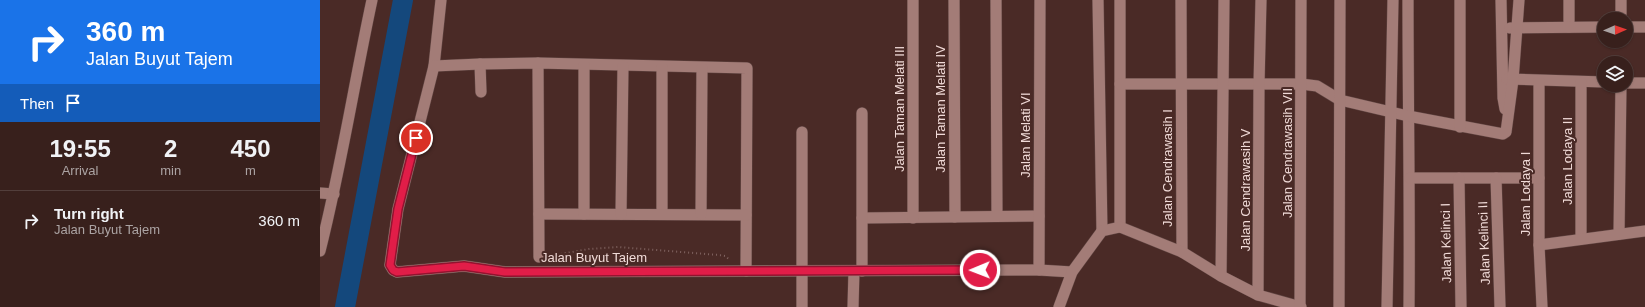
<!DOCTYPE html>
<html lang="en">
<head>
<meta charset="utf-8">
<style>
  :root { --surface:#38201c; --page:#432d29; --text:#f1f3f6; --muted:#aba3a3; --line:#523e3b }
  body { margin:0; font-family:Arial,sans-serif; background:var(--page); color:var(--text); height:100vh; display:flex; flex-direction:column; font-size:15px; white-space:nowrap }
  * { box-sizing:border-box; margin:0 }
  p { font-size:13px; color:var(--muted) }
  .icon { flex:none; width:22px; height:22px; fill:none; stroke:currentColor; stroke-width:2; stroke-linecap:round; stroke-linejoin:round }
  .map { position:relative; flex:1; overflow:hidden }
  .panel { display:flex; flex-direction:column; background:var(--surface); width:320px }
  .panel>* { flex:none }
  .guide { background:#1a73e8; color:#fff; overflow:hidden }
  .needle { width:26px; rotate:88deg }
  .controls { position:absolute; left:1277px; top:12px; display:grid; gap:8px }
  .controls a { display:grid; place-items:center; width:36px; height:36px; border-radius:50%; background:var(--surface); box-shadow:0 1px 3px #0004,0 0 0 1px var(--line); font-size:20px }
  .pin { position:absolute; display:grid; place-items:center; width:34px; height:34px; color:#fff; margin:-17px; border:2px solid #fff; border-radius:50%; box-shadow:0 1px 4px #0007 }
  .me { position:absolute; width:44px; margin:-22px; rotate:269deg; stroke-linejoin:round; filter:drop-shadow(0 0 3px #0008) }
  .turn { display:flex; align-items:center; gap:14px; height:84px; padding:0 20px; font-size:18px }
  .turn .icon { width:52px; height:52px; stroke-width:2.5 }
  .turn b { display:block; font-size:28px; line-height:34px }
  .then { display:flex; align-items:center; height:38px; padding:0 20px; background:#0003; gap:8px; font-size:15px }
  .eta { display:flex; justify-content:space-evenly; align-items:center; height:68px; text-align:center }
  .eta b { font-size:24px; font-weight:700; line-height:28px }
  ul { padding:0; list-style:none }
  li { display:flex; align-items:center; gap:12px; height:60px; padding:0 20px; border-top:1px solid var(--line) }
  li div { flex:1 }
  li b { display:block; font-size:15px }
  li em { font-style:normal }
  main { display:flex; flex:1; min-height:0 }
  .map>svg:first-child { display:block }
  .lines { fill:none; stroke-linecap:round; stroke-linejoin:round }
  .river { stroke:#14487c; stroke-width:20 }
  .minor-casing { stroke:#614643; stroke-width:12 }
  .path { stroke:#7f625f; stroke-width:2; stroke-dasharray:1 3; stroke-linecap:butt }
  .minor { stroke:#a37c77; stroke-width:11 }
  .route-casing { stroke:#92132f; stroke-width:10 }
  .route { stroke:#e11d48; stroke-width:7 }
  .labels { text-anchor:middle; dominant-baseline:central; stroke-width:4; stroke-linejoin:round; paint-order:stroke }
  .street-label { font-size:13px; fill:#f0dad7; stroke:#4a2a26 }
</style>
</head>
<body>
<main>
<section class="panel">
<div class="guide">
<div class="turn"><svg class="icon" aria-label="right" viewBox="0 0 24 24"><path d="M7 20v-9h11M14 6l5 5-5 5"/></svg><div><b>360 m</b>Jalan Buyut Tajem</div></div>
<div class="then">Then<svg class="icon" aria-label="arrive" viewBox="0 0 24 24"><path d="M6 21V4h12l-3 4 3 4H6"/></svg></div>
</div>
<div class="eta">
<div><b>19:55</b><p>Arrival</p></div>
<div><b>2</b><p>min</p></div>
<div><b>450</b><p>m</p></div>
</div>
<ul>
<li><svg class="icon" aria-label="right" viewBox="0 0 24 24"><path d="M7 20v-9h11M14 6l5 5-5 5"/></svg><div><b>Turn right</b><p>Jalan Buyut Tajem</p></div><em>360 m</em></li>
</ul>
</section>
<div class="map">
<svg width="1325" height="307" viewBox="0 0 1325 307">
  <rect width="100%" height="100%" fill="#4a2a26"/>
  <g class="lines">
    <!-- river -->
    <path class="river" d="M25 307 83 0"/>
    <defs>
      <g id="minor">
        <path d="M121 0 114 66 78 209 70 265 73 270 77 272 144 266 185 272 719 270 752 272"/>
        <path d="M634 0 635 217"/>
        <path d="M676 0 677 216"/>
        <path d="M778 0 782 231"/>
        <path d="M800 0V227"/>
        <path d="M861 0 862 252"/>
        <path d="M1088 0C1088 102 1090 205 1089 307"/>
        <path d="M1181 0 1183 98 1185 109"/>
        <path d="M1249 0V27"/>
        <path d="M1301 19V0"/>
        <path d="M1306 27H1325"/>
        <path d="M1190 28 1284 27"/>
        <path d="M218 63 219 257"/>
        <path d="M160 64 161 92"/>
        <path d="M114 66 160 64 218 63 427 68 426 271"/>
        <path d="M342 67V214"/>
        <path d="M1187 79 1284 82"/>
        <path d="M1219 81V245L1222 307"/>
        <path d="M1306 83H1325"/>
        <path d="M800 84H981L997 86 1020 100 1088 116 1183 134 1186 132 1193 80 1199 0"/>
        <path d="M1140 127V0"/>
        <path d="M1090 178H1219"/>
        <path d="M1139 178 1141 307"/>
        <path d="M1176 178 1180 307"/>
        <path d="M0 193 14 194"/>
        <path d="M219 214 426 215"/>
        <path d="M264 214V65"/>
        <path d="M301 214 303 66"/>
        <path d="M381 214 382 68"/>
        <path d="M542 218 719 216"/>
        <path d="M593 218V0"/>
        <path d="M1299 234 1301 85"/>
        <path d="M1261 239V82"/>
        <path d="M1219 245 1325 231"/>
        <path d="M0 251C21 168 34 84 52 0"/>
        <path d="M719 270 720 0"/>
        <path d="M542 271V113"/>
        <path d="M901 276 904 0"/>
        <path d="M938 295 939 84 941 0"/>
        <path d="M482 307V132"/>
        <path d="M533 307 534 271"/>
        <path d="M739 307 752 272 782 231 800 227 862 252 901 276 938 295 981 307"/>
        <path d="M980 307 981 0"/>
        <path d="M1019 307 1020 0"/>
        <path d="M1067 307 1073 0"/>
      </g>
    </defs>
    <!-- minor casing -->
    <use href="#minor" class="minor-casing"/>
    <!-- path -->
    <path class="path" d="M229 256 269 249 298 247 399 255 405 256 410 260"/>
    <!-- minor -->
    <use href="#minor" class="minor"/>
  </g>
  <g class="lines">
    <defs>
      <path id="route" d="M96 138 78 209 70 265 73 270 77 272 144 266 185 272 660 270"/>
    </defs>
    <!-- route casing -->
    <use href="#route" class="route-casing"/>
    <!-- route -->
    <use href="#route" class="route"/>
  </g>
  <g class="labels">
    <!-- street labels -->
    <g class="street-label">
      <text transform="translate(579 109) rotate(-90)">Jalan Taman Melati III</text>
      <text transform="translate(620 109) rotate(-90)">Jalan Taman Melati IV</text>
      <text transform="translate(705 135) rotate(-90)">Jalan Melati VI</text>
      <text transform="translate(967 153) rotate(-90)">Jalan Cendrawasih VII</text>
      <text transform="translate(1247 161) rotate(-90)">Jalan Lodaya II</text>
      <text transform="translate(847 168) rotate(-90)">Jalan Cendrawasih I</text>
      <text transform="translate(925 190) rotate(-90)">Jalan Cendrawasih V</text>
      <text transform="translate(1205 194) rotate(-90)">Jalan Lodaya I</text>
      <text transform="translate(1126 243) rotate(-91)">Jalan Kelinci I</text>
      <text transform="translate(1164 243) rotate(-92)">Jalan Kelinci II</text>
      <text x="274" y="257">Jalan Buyut Tajem</text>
    </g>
  </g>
</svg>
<div class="controls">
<a><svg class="needle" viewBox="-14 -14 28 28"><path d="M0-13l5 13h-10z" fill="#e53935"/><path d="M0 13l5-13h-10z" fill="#aba3a3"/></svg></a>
<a><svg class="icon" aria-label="layers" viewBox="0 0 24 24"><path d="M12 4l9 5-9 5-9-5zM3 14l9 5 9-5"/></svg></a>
</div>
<div class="pin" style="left:96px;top:138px;background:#d93025"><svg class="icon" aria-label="arrive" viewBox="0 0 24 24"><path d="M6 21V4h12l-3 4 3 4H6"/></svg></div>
<svg class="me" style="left:660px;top:270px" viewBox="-20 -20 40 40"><circle r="17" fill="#e11d48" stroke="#fff" stroke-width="3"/><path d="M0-11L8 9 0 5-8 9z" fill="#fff"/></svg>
</div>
</main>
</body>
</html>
